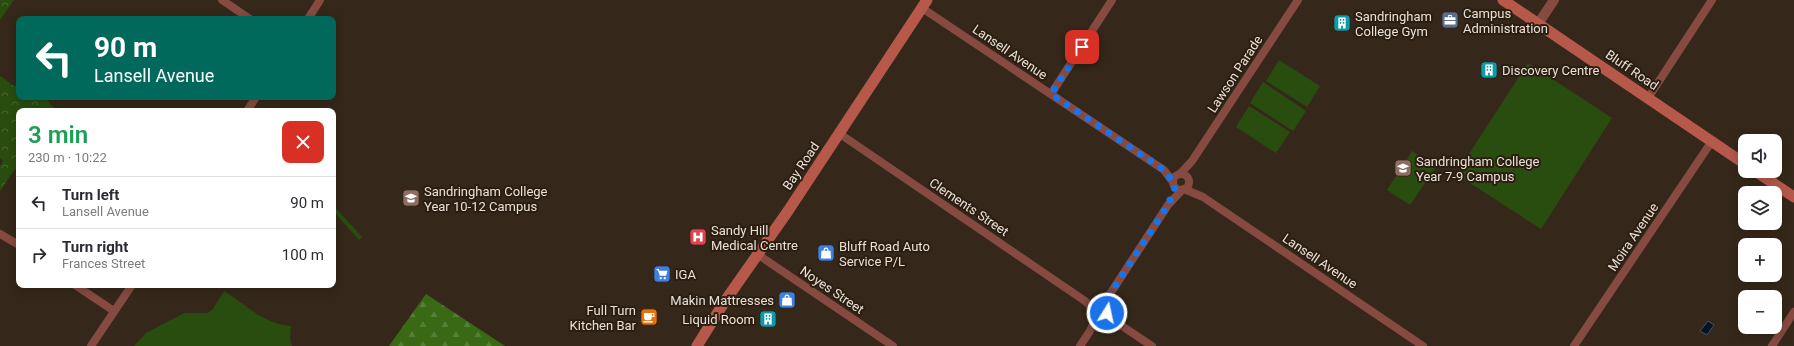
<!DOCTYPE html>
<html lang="en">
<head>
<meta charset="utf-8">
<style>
  :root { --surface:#fff; --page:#f2f2f3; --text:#2b2b33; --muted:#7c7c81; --line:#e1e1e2 }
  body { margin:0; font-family:Roboto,sans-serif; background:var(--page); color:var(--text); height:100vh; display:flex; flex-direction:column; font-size:15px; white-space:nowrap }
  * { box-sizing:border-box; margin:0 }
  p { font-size:13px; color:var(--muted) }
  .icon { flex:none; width:22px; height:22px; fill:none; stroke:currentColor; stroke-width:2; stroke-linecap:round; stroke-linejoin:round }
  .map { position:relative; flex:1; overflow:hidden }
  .panel { position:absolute; left:16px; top:108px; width:320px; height:180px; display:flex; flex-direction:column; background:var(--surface); border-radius:8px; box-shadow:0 2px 10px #0003 }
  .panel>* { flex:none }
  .top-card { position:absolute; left:16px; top:16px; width:320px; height:84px; border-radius:8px; box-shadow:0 2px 10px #0003; background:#00695c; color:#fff; overflow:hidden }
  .buttons { position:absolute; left:1738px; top:134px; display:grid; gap:8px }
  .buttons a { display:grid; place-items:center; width:44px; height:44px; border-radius:8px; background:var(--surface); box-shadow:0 2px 10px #0003; font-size:20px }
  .pin { position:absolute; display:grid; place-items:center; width:34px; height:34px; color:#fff; margin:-17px; border-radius:8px; box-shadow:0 2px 6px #0006 }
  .me { position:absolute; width:44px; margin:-22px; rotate:10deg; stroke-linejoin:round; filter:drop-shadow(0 0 3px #0008) }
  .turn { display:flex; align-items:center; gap:14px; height:84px; padding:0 12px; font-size:18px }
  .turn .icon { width:52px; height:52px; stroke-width:2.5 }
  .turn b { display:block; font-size:28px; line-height:34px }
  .round { display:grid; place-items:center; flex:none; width:42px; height:42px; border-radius:8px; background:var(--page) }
  .summary { display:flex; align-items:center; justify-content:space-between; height:68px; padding:0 12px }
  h1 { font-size:24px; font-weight:600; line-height:30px; color:#1e9e55 }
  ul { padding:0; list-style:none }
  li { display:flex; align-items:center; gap:12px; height:52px; padding:0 12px; border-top:1px solid var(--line) }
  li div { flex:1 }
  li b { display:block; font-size:15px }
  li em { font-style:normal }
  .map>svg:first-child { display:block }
  .forest { fill:url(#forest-firs) }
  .park { fill:url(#park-crowns) }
  .pitch { fill:#294d0e }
  .water { fill:#001527; stroke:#46525c }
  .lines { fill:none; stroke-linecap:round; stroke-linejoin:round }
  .minor { stroke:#864a40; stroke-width:8 }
  .tertiary { stroke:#864a40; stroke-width:10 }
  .secondary { stroke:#b7594a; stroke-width:11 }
  .route { stroke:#1a73e8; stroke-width:7; stroke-dasharray:0 12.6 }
  .labels { text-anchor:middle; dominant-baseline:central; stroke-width:4; stroke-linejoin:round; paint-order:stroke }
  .poi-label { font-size:13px; fill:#e9e0d8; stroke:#2b1e11; text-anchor:start }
  .street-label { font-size:13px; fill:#e9e0d8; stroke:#2b1e11 }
</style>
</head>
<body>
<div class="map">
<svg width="1794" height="346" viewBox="0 0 1794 346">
  <defs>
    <pattern id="forest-firs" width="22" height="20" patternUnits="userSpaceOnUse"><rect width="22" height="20" fill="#396915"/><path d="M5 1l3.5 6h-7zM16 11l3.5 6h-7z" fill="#567e36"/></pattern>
    <pattern id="park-crowns" width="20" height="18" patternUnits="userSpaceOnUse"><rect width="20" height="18" fill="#294d0e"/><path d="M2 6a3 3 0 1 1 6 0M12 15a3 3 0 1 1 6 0" fill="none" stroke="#486630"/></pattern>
  </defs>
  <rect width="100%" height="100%" fill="#35281a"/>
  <!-- forest -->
  <path class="forest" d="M426 294 505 346H389Z"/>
  <!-- park -->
  <g class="park">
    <path d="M0 0H14L0 20Z"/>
    <path d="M0 76 14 86H19V97H44L54 108 59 111H19V171L15 169 0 191V166L3 161 0 158Z"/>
  </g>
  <!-- pitch -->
  <g class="pitch">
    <path d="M1279 60 1320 86 1307 107 1266 81Z"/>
    <path d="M1528 63 1612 118 1541 229 1456 174Z"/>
    <path d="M1263 82 1306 111 1293 131 1250 103Z"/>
    <path d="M1249 106 1290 132 1276 153 1236 127Z"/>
    <path d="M1412 151 1436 167 1410 205 1387 190Z"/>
    <path d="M333 205 362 237 359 240 333 211Z"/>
    <path d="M224 291C247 305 263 324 291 326L290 339 292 346H134L146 333 184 313H208L213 309Z"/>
  </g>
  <!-- water -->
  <path class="water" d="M1708 321 1714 325 1707 335 1700 331Z"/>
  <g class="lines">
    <!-- minor -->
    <g class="minor">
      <path d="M222 0 250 19"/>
      <path d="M922 8 1164 170 1173 182"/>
      <path d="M308 19 320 0"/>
      <path d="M1051 94 1112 0"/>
      <path d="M1648 98 1712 0"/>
      <path d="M247 111 256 97"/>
      <path d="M840 134 1085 301 1095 310"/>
      <path d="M1180 174 1192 161 1298 0"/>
      <circle cx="1181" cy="182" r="8"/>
      <path d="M1184 189 1203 197 1423 346"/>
      <path d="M0 234 19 245"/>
      <path d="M757 254 893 346"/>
      <path d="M75 285 114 311"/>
      <circle cx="1101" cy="311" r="6"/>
      <path d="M1099 305 1110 294 1168 205 1182 190"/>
      <path d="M1104 316 1109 320 1122 326 1152 346"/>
      <path d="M91 346 132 285"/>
      <path d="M1080 346 1090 331 1097 315"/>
      <path d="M1574 346 1712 141"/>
      <path d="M1772 346 1794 312"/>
    </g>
    <!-- tertiary -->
    <path class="tertiary" d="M1538 24 1554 0"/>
    <!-- secondary -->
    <g class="secondary">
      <path d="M1503 0 1745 164"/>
      <path d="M1755 171 1794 197"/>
      <path d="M697 346 725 301 788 211 927 0"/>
    </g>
  </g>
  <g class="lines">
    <!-- route -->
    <path class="route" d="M1082 47 1051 94 1164 170 1173 182 1175 187 1168 205 1110 294 1107 313"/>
  </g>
  <!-- icons -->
  <defs>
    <symbol id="office-square" viewBox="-11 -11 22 22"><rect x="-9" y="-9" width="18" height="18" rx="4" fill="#5c6f8a" stroke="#2b1e11"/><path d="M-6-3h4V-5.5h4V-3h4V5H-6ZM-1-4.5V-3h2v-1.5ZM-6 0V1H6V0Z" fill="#fff"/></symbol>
    <symbol id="building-square" viewBox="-11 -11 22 22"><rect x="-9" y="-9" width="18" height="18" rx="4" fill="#0f9aa8" stroke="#2b1e11"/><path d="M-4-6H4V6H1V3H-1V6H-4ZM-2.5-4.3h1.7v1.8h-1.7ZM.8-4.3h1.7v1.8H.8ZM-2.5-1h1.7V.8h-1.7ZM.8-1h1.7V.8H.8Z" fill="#fff"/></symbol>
    <symbol id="school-square" viewBox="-11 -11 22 22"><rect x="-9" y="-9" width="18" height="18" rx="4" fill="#8d6e63" stroke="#2b1e11"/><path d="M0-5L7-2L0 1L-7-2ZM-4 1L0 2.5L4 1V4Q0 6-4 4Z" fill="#fff"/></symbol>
    <symbol id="hospital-square" viewBox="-11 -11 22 22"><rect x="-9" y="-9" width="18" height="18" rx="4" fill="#e0444e" stroke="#2b1e11"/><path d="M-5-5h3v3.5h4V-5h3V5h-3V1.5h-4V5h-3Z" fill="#fff"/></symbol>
    <symbol id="shop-square" viewBox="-11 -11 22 22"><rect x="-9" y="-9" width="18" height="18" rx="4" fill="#3f7fe0" stroke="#2b1e11"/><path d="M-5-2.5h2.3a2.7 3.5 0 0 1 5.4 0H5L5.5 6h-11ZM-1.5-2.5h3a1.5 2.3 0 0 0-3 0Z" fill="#fff"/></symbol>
    <symbol id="supermarket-square" viewBox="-11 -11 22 22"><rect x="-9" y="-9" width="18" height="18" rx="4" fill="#3f7fe0" stroke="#2b1e11"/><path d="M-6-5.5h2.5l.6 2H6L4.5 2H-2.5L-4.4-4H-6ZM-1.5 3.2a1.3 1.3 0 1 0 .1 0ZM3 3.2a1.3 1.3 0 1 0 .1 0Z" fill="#fff"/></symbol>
    <symbol id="cafe-square" viewBox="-11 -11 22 22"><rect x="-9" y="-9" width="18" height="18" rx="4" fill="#e8710a" stroke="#2b1e11"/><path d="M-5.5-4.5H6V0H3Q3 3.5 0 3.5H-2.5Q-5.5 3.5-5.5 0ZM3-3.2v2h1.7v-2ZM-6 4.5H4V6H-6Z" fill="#fff"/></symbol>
  </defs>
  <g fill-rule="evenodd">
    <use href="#office-square" x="1440" y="10" width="20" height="20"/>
    <use href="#building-square" x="1332" y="13" width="20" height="20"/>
    <use href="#building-square" x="1479" y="60" width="20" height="20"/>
    <use href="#school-square" x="1393" y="158" width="20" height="20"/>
    <use href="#school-square" x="401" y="188" width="20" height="20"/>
    <use href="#hospital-square" x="688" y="227" width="20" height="20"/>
    <use href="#shop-square" x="816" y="243" width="20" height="20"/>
    <use href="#supermarket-square" x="652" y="264" width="20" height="20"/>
    <use href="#shop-square" x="777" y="290" width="20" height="20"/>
    <use href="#cafe-square" x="639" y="307" width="20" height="20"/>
    <use href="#building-square" x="758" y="309" width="20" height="20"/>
  </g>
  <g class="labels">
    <!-- poi labels -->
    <g class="poi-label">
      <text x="1463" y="13">Campus<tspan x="1463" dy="15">Administration</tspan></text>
      <text x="1355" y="16">Sandringham<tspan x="1355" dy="15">College Gym</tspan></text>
      <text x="1502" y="70">Discovery Centre</text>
      <text x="1416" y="161">Sandringham College<tspan x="1416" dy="15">Year 7-9 Campus</tspan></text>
      <text x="424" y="191">Sandringham College<tspan x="424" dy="15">Year 10-12 Campus</tspan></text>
      <text x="711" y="230">Sandy Hill<tspan x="711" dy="15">Medical Centre</tspan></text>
      <text x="839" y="246">Bluff Road Auto<tspan x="839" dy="15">Service P/L</tspan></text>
      <text x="675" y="274">IGA</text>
      <text x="774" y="300" text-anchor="end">Makin Mattresses</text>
      <text x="636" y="310" text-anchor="end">Full Turn<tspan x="636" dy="15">Kitchen Bar</tspan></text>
      <text x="755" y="319" text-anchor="end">Liquid Room</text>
    </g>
    <!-- street labels -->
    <g class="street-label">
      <text transform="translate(1010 52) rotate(34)">Lansell Avenue</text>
      <text transform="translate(1632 70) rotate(34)">Bluff Road</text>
      <text transform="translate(1235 74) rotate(-57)">Lawson Parade</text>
      <text transform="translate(801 166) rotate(-56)">Bay Road</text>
      <text transform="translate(969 207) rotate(34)">Clements Street</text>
      <text transform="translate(1633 237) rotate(-56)">Moira Avenue</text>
      <text transform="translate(1320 261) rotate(34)">Lansell Avenue</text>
      <text transform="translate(832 290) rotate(34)">Noyes Street</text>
    </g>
  </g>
</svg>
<div class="buttons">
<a><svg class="icon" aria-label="sound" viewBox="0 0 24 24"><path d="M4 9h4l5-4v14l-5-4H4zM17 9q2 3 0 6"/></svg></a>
<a><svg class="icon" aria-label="layers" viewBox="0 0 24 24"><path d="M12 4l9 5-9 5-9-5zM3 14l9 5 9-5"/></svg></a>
<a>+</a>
<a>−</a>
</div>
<div class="pin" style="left:1082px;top:47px;background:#d93025"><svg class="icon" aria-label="arrive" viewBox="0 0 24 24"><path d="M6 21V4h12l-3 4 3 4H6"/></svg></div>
<svg class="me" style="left:1107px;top:313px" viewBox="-20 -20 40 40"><circle r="17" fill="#1a73e8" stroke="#fff" stroke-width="3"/><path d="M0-11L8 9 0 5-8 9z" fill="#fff"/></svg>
<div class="top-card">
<div class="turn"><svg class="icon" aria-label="left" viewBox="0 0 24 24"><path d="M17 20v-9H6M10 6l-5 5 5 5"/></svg><div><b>90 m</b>Lansell Avenue</div></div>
</div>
<section class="panel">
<div class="summary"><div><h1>3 min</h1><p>230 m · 10:22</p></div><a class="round" style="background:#d93025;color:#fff"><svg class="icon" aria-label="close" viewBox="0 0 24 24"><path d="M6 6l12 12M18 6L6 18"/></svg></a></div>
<ul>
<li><svg class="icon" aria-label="left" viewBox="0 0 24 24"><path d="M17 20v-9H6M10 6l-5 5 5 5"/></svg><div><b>Turn left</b><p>Lansell Avenue</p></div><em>90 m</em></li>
<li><svg class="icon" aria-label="right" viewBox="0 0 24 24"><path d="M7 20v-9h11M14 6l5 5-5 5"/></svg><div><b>Turn right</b><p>Frances Street</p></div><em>100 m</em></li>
</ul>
</section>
</div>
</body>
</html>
